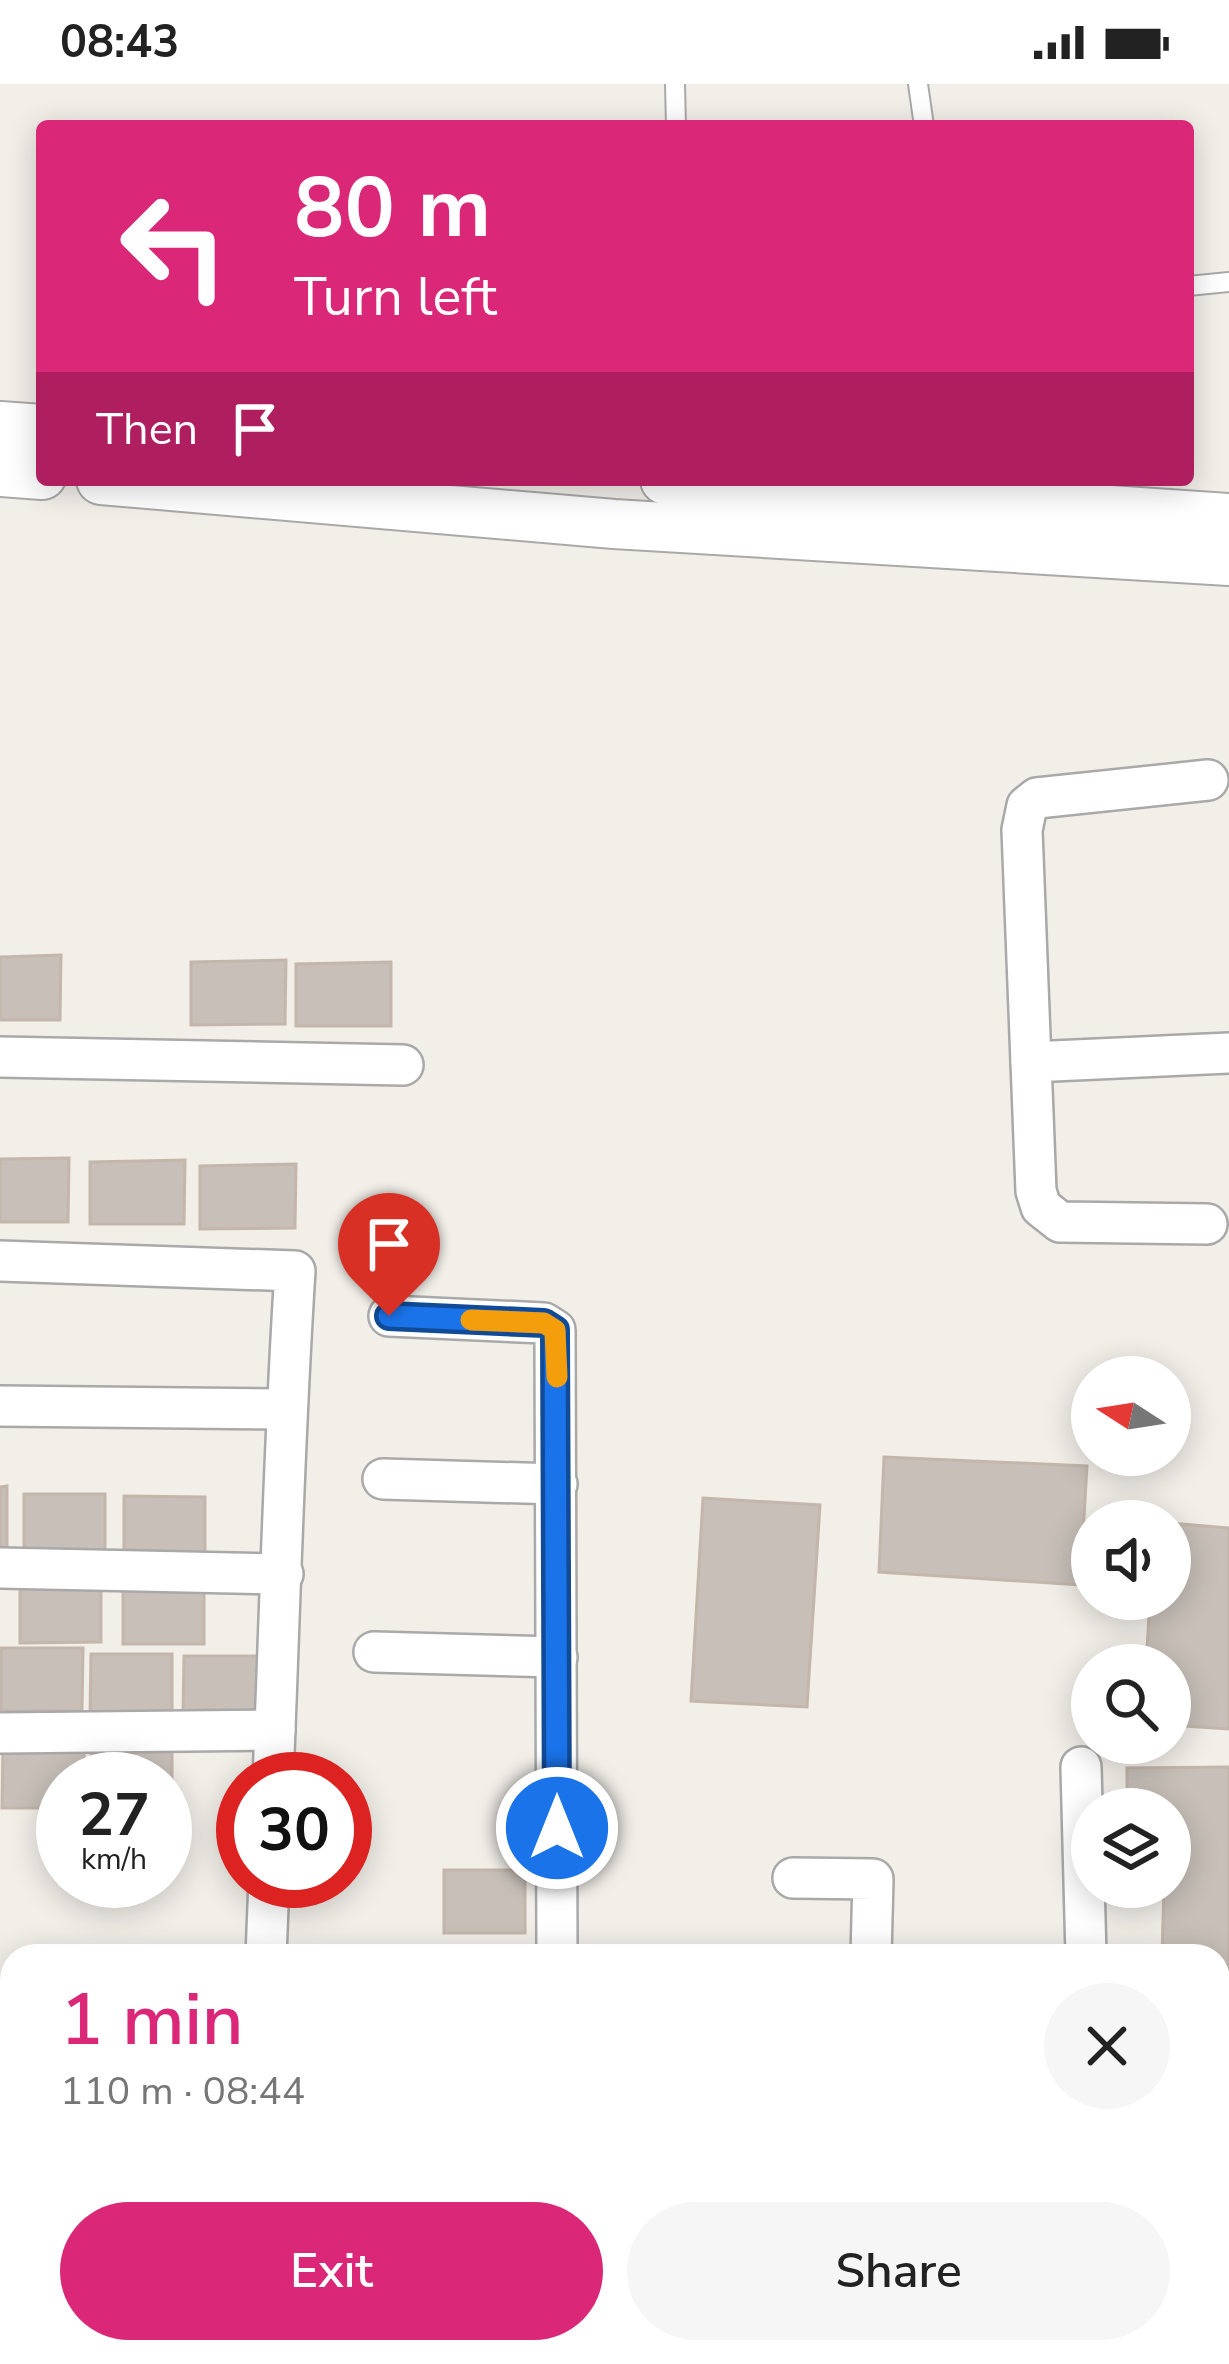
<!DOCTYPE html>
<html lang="en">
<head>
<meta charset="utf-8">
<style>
  :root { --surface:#fff; --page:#f6f6f6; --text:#222; --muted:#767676; --accent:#db2777 }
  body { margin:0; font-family:"Nunito Sans",sans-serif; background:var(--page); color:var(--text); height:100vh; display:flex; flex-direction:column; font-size:45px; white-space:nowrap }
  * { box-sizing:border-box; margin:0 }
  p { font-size:39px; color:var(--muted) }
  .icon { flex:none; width:66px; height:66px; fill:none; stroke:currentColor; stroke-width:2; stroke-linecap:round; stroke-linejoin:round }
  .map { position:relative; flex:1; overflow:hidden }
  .details { position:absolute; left:0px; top:1860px; width:1230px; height:420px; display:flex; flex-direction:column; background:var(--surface); border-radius:36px 36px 0 0; box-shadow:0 6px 30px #0003 }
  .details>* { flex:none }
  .banner { position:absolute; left:36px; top:36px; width:1158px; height:366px; border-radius:12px; box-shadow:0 6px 30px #0003; background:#db2777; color:#fff; overflow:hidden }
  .needle { width:78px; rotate:282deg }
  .fabs { position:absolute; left:1071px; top:1272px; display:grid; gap:24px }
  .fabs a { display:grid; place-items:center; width:120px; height:120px; border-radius:50%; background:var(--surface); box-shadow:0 6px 30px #0003; font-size:60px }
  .speed { position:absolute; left:36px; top:1668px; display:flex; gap:24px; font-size:60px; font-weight:700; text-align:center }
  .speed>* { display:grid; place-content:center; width:156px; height:156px; border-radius:50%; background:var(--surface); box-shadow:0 6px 30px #0003; line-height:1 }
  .speed small { font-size:30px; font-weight:400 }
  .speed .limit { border:18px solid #d22; background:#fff; color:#111 }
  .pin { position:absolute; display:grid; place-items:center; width:102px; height:102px; color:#fff; margin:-123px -51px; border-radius:50% 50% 50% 0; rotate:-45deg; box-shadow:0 0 12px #0007 }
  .pin .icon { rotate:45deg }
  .me { position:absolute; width:132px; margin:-66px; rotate:0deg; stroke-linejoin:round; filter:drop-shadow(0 0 9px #0008) }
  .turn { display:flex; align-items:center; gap:42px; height:252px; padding:0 60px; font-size:54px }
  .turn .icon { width:156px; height:156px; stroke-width:2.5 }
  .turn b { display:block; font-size:84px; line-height:102px }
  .then { display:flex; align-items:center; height:114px; padding:0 60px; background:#0003; gap:24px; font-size:45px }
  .round { display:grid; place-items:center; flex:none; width:126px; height:126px; border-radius:63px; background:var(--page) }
  .summary { display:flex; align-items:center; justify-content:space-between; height:204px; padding:0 60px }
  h1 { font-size:72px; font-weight:600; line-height:90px; color:var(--accent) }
  .cta { display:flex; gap:24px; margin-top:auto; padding:24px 60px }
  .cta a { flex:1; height:138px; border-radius:72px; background:var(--accent); color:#fff; font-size:48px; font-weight:600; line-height:138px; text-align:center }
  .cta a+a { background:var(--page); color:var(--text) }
  .status { display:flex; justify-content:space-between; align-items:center; height:84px; padding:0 60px; background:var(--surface); direction:ltr }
  .status svg { height:33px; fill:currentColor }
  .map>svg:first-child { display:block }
  .building { fill:#c7bfb8; stroke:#c4b6ab; stroke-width:3 }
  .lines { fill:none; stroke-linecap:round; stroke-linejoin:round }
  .service-casing { stroke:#a9a9a9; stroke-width:22 }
  .minor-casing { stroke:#a9a9a9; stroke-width:44 }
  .tertiary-casing { stroke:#a9a9a9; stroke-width:52 }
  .service { stroke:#fff; stroke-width:18 }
  .minor { stroke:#fff; stroke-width:39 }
  .tertiary { stroke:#fff; stroke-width:48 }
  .route-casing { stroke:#114b97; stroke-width:30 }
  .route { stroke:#1a73e8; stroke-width:21 }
  .slow { stroke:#f59e0b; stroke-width:21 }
</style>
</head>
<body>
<div class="status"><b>08:43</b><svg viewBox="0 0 49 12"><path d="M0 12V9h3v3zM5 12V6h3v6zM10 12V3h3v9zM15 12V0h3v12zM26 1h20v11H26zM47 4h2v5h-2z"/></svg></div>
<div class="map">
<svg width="1229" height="2280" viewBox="0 0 1229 2280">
  <rect width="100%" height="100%" fill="#f2efe9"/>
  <!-- building -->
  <g class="building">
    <path d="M61 871 60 936H0V873Z"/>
    <path d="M286 876 285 940 191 941V878Z"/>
    <path d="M391 878V942H296V880Z"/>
    <path d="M69 1074 68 1138H0V1075Z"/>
    <path d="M185 1076 184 1140H90V1078Z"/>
    <path d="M296 1080 295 1144 200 1145V1082Z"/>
    <path d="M884 1373 1087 1382 1080 1501 879 1488Z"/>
    <path d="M7 1402V1465H0V1403Z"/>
    <rect x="24" y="1410" width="81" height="63"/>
    <path d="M124 1412 205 1413V1476L124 1475Z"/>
    <path d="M703 1414 820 1421 807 1623 691 1617Z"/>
    <path d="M1170 1439 1229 1444V1645L1170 1641V1581H1146L1150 1515H1170Z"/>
    <path d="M101 1495V1558L20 1559V1496Z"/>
    <rect x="123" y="1497" width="81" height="63"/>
    <path d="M1 1564H83L82 1627H1Z"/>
    <path d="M91 1570H172V1633H90Z"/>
    <path d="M184 1572H265V1635L183 1634Z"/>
    <path d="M3 1661H84V1695H63V1724H2Z"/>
    <path d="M91 1668H172V1731H165V1695H91Z"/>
    <path d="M1229 1683V1970L1218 1971V1872H1162L1164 1803H1170V1725H1127V1684Z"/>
    <rect x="444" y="1786" width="81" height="63"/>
  </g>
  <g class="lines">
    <defs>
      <g id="service">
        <path d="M675 0 676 42"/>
        <path d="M918 0 924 42"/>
        <path d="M1188 202 1229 198"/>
      </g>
      <g id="minor">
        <path d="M0 973 403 981"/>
        <path d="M1031 978 1229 969"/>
        <path d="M1207 1140 1060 1138 1041 1123 1036 1107 1022 746 1027 722 1037 714 1208 696"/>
        <path d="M0 1177 295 1187C284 1356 280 1526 273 1695"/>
        <path d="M389 1232 544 1239 555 1246 557 1872"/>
        <path d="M0 1322 286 1325"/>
        <path d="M383 1395 557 1400"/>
        <path d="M0 1484 283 1490"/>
        <path d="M374 1568 557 1573"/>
        <path d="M0 1649 275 1646"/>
        <path d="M1081 1683 1086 1872"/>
        <path d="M793 1794 873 1795 871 1872"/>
        <path d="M266 1872 269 1797"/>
        <path d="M221 2268V2280"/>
        <path d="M504 2268V2280"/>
        <path d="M657 2268V2280"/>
        <path d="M806 2268V2280"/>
        <path d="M1093 2268V2280"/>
        <path d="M58 2280V2268"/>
        <path d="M139 2280V2268"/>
        <path d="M300 2280V2268"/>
      </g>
      <g id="tertiary">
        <path d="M0 342 42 345"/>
        <path d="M0 388 42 391"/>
        <path d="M101 396 614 440 1229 477"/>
        <path d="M665 396 1229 434"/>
        <path d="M0 2032H12"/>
        <path d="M1218 2045H1229"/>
      </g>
    </defs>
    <!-- service casing -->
    <use href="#service" class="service-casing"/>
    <!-- minor casing -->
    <use href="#minor" class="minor-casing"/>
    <!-- tertiary casing -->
    <use href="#tertiary" class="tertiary-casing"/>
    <!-- service -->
    <use href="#service" class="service"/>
    <!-- minor -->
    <use href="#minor" class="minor"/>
    <!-- tertiary -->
    <use href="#tertiary" class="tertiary"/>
  </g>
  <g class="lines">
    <defs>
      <path id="route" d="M389 1232 544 1239 555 1246 557 1744"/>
    </defs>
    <!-- route casing -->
    <use href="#route" class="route-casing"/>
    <!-- route -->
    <use href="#route" class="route"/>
    <!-- slow -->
    <path class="slow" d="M471 1236 544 1239 555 1246 557 1293"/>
  </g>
</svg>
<div class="fabs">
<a><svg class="needle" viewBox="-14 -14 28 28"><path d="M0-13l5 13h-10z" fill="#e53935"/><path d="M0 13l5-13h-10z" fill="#767676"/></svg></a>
<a><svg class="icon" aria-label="sound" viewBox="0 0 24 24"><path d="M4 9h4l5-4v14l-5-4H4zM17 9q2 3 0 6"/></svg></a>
<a><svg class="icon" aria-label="search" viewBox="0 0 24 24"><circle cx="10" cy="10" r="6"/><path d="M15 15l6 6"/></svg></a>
<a><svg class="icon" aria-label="layers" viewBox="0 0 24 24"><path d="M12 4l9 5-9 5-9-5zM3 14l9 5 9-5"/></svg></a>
</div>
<div class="speed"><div>27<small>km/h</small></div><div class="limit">30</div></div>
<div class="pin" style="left:389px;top:1232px;background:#d93025"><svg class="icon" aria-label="arrive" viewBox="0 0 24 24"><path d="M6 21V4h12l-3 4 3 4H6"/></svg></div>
<svg class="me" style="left:557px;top:1744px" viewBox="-20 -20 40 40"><circle r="17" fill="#1a73e8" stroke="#fff" stroke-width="3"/><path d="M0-11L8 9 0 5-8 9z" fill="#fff"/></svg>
<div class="banner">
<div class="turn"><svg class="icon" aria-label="left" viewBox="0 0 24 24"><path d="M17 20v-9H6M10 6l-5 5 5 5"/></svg><div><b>80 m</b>Turn left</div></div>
<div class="then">Then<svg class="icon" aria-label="arrive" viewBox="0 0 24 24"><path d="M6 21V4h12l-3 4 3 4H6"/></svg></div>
</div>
<section class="details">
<div class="summary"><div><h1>1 min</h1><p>110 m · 08:44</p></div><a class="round"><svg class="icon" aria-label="close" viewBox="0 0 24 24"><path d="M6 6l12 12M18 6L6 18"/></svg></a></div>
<div class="cta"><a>Exit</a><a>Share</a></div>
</section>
</div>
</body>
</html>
